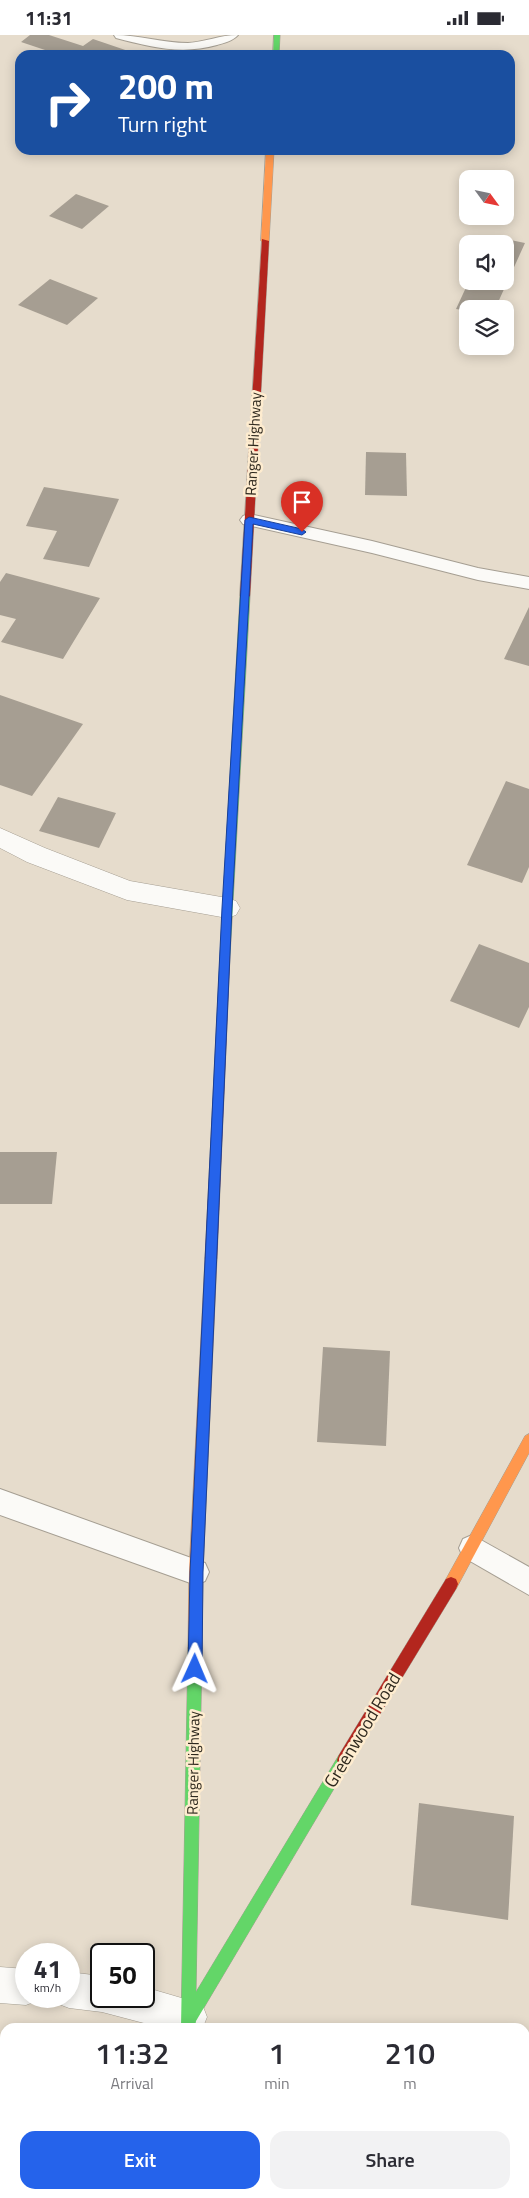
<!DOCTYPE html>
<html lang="en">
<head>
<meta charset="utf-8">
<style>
  :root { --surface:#fff; --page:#f2f2f3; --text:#2b2b33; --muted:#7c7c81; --accent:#2563eb }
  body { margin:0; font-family:"Titillium Web",sans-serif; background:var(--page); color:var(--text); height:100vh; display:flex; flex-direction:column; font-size:19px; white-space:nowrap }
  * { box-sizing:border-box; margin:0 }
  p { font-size:16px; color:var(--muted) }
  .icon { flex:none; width:28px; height:28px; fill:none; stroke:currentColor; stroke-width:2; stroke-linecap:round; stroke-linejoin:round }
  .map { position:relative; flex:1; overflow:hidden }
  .details { position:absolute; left:0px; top:1988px; width:530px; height:176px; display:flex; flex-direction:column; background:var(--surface); border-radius:15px 15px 0 0; box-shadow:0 2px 12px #0003 }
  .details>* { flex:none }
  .hud { position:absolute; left:15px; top:15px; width:500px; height:105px; border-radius:15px; box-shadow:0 2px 12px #0003; background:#1a4fa0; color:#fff; overflow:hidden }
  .needle { width:32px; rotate:123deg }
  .controls { position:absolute; left:459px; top:135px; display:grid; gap:10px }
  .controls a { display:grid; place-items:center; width:55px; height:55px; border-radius:10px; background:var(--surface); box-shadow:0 2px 12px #0003; font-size:25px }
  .speed { position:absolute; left:15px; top:1908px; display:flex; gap:10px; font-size:25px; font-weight:700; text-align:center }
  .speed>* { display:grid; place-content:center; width:65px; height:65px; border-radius:50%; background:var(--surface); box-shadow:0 2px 12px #0003; line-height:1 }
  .speed small { font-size:12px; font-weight:400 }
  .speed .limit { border:2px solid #111; border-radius:8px; background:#fff; color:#111 }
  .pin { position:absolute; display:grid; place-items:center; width:42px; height:42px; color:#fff; margin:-51px -21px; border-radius:50% 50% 50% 0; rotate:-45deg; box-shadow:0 0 5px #0007 }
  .pin .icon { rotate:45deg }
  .me { position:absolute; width:55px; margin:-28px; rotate:1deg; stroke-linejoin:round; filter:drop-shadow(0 0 4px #0008) }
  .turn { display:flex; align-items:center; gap:18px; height:105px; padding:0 20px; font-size:22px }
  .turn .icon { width:65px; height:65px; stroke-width:2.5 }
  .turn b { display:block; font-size:35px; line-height:42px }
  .eta { display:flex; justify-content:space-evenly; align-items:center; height:85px; text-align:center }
  .eta b { font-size:30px; font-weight:600; line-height:35px }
  .cta { display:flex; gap:10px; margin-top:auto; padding:10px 20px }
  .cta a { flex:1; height:58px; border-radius:15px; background:var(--accent); color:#fff; font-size:20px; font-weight:600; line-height:58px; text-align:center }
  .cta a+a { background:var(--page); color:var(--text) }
  .status { display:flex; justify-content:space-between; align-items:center; height:35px; padding:0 25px; background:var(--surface); direction:ltr }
  .status svg { height:14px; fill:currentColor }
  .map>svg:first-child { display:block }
  .building { fill:#a69e92 }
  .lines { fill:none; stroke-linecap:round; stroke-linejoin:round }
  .lane-casing { stroke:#a59e92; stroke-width:2 }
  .street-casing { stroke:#a59e92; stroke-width:1 }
  .fast-casing { stroke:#a59e92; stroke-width:1 }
  .slow-casing { stroke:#a59e92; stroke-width:1 }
  .jam-casing { stroke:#a59e92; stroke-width:1 }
  .lane { fill:#fbfaf7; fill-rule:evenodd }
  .street { fill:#fbfaf7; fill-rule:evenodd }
  .fast { fill:#63d668; fill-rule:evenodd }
  .slow { fill:#ff974d; fill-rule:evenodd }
  .jam { fill:#b3261e; fill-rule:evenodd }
  .route { fill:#2563eb; stroke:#184099 }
  .labels { text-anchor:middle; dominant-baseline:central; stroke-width:5; stroke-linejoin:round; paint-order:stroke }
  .street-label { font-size:15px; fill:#2f291e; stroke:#feeccf }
  .near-street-label { font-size:18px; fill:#2f291e; stroke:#feeccf }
</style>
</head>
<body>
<div class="status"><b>11:31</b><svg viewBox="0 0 49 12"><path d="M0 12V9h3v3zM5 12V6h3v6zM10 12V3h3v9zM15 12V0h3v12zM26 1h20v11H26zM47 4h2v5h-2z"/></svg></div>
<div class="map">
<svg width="529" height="2163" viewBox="0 0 529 2163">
  <rect width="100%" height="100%" fill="#e6dccc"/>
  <!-- building -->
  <g class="building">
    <path d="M30 0H49L83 11 93 4 140 20H60L21 7Z"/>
    <path d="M76 159 109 171 82 194 49 181Z"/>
    <path d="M491 201 525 208 495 274H468V276L456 274 469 246H505V209H487Z"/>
    <path d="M50 244 98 263 67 290 18 270Z"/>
    <path d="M366 417 406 418 407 461 365 460Z"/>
    <path d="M44 452 119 464 89 532 43 524 57 496 26 491Z"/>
    <path d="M6 538 100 563 63 624 1 607 16 584 0 580V547Z"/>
    <path d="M529 572V631L504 624Z"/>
    <path d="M0 660 83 689 32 761 0 750Z"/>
    <path d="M506 746 529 754V832L522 848 467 830Z"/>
    <path d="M58 762 116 778 99 813 39 796Z"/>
    <path d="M479 909 529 928V972L519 993 450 966Z"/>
    <path d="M0 1117H57L52 1169H0Z"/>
    <path d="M323 1312 390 1316 386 1411 317 1407Z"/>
    <path d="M419 1768 514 1781 508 1885 411 1870Z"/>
    <path d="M404 2159H486L485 2163H403Z"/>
  </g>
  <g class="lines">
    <defs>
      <g id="lane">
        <path d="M114 0C139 0 163 8 188 8 205 7 220 0 238 0 233 6 224 8 217 10 182 20 150 12 116 3Z"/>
        <path d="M249 479 372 506 478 533 529 542V554L478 545 372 518 243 489 240 485 243 481Z"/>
        <path d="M0 1454 205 1528 209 1537 205 1546 196 1550 0 1480Z"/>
        <path d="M472 1500 529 1532V1560L463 1522 459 1513 463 1504Z"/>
      </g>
      <g id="street">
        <path d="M0 793 45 813 130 846 227 863 236 866 240 873 236 880 227 883 127 865 27 827 0 813Z"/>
        <path d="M0 1932 26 1934V1961H40L39 1965 26 1970 0 1968Z"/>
        <path d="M69 1937 101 1941V1961H144V1952L202 1969 207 1982 203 1992H159L102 1977 69 1973 56 1968 53 1961H69Z"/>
        <rect x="0" y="2061" width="5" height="38"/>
      </g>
      <g id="fast">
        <path d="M274 0H280L279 20H273Z"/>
        <path d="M245 558 250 561 230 921 225 925 220 921 240 561Z"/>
        <path d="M195 1606 200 1608 202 1613 196 1957 339 1720 344 1718 349 1720 351 1725 196 1986 195 1992H181L188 1613 190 1608Z"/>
        <path d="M171 2159H187L186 2163H170Z"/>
      </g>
      <g id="slow">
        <path d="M266 115H274L269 206 265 208 261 206Z"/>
        <path d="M211 1218 215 1219 217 1223 203 1537 202 1613 200 1618 195 1620 190 1618 188 1613 189 1537 205 1223 207 1219Z"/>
        <path d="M529 1399V1418L456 1554 451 1556 446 1554 444 1549 446 1544 525 1401Z"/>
      </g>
      <g id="jam">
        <path d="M262 204 269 206 250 561 245 564 240 561Z"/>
        <path d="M225 917 230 921 217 1223 215 1227 211 1228 207 1227 205 1223 220 921Z"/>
        <path d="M451 1542 456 1544 458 1549 456 1554 349 1730 344 1732 339 1730 337 1725 339 1720 446 1544Z"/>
      </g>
    </defs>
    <!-- lane casing -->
    <use href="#lane" class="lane-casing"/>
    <!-- street casing -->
    <use href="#street" class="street-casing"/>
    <!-- fast casing -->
    <use href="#fast" class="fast-casing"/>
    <!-- slow casing -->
    <use href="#slow" class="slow-casing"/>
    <!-- jam casing -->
    <use href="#jam" class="jam-casing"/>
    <!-- lane -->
    <use href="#lane" class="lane"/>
    <!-- street -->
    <use href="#street" class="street"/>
    <!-- fast -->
    <use href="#fast" class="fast"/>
    <!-- slow -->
    <use href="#slow" class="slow"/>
    <!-- jam -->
    <use href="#jam" class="jam"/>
  </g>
  <!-- route -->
  <path class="route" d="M249 482 302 494 306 497 302 500 253 489 232 873 203 1537 202 1634 200 1639 195 1641 190 1639 188 1634 190 1537 222 873 245 485Z"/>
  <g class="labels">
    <!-- street labels -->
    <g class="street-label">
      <text transform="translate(253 409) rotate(-87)">Ranger Highway</text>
      <text transform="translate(193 1728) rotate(-89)">Ranger Highway</text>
    </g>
    <!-- near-street labels -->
    <g class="near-street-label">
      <text transform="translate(362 1695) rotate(-59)">Greenwood Road</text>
    </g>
  </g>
</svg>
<div class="controls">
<a><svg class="needle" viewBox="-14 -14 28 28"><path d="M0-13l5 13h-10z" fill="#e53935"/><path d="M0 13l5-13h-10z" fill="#7c7c81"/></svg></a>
<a><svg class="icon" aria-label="sound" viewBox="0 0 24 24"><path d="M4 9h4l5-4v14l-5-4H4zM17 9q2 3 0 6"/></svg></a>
<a><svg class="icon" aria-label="layers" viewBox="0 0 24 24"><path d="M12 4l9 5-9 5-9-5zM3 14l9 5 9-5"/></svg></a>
</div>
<div class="speed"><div>41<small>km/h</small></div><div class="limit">50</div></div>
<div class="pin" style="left:302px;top:497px;background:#d93025"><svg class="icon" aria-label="arrive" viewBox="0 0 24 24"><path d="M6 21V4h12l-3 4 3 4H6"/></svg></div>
<svg class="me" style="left:195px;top:1634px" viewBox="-20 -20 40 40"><path d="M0-17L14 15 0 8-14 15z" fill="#2563eb" stroke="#fff" stroke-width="4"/></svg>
<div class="hud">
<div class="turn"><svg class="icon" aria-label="right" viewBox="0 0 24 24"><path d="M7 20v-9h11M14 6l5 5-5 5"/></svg><div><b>200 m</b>Turn right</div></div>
</div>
<section class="details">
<div class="eta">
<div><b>11:32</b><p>Arrival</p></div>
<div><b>1</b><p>min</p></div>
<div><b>210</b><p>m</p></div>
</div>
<div class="cta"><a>Exit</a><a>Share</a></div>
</section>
</div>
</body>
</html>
